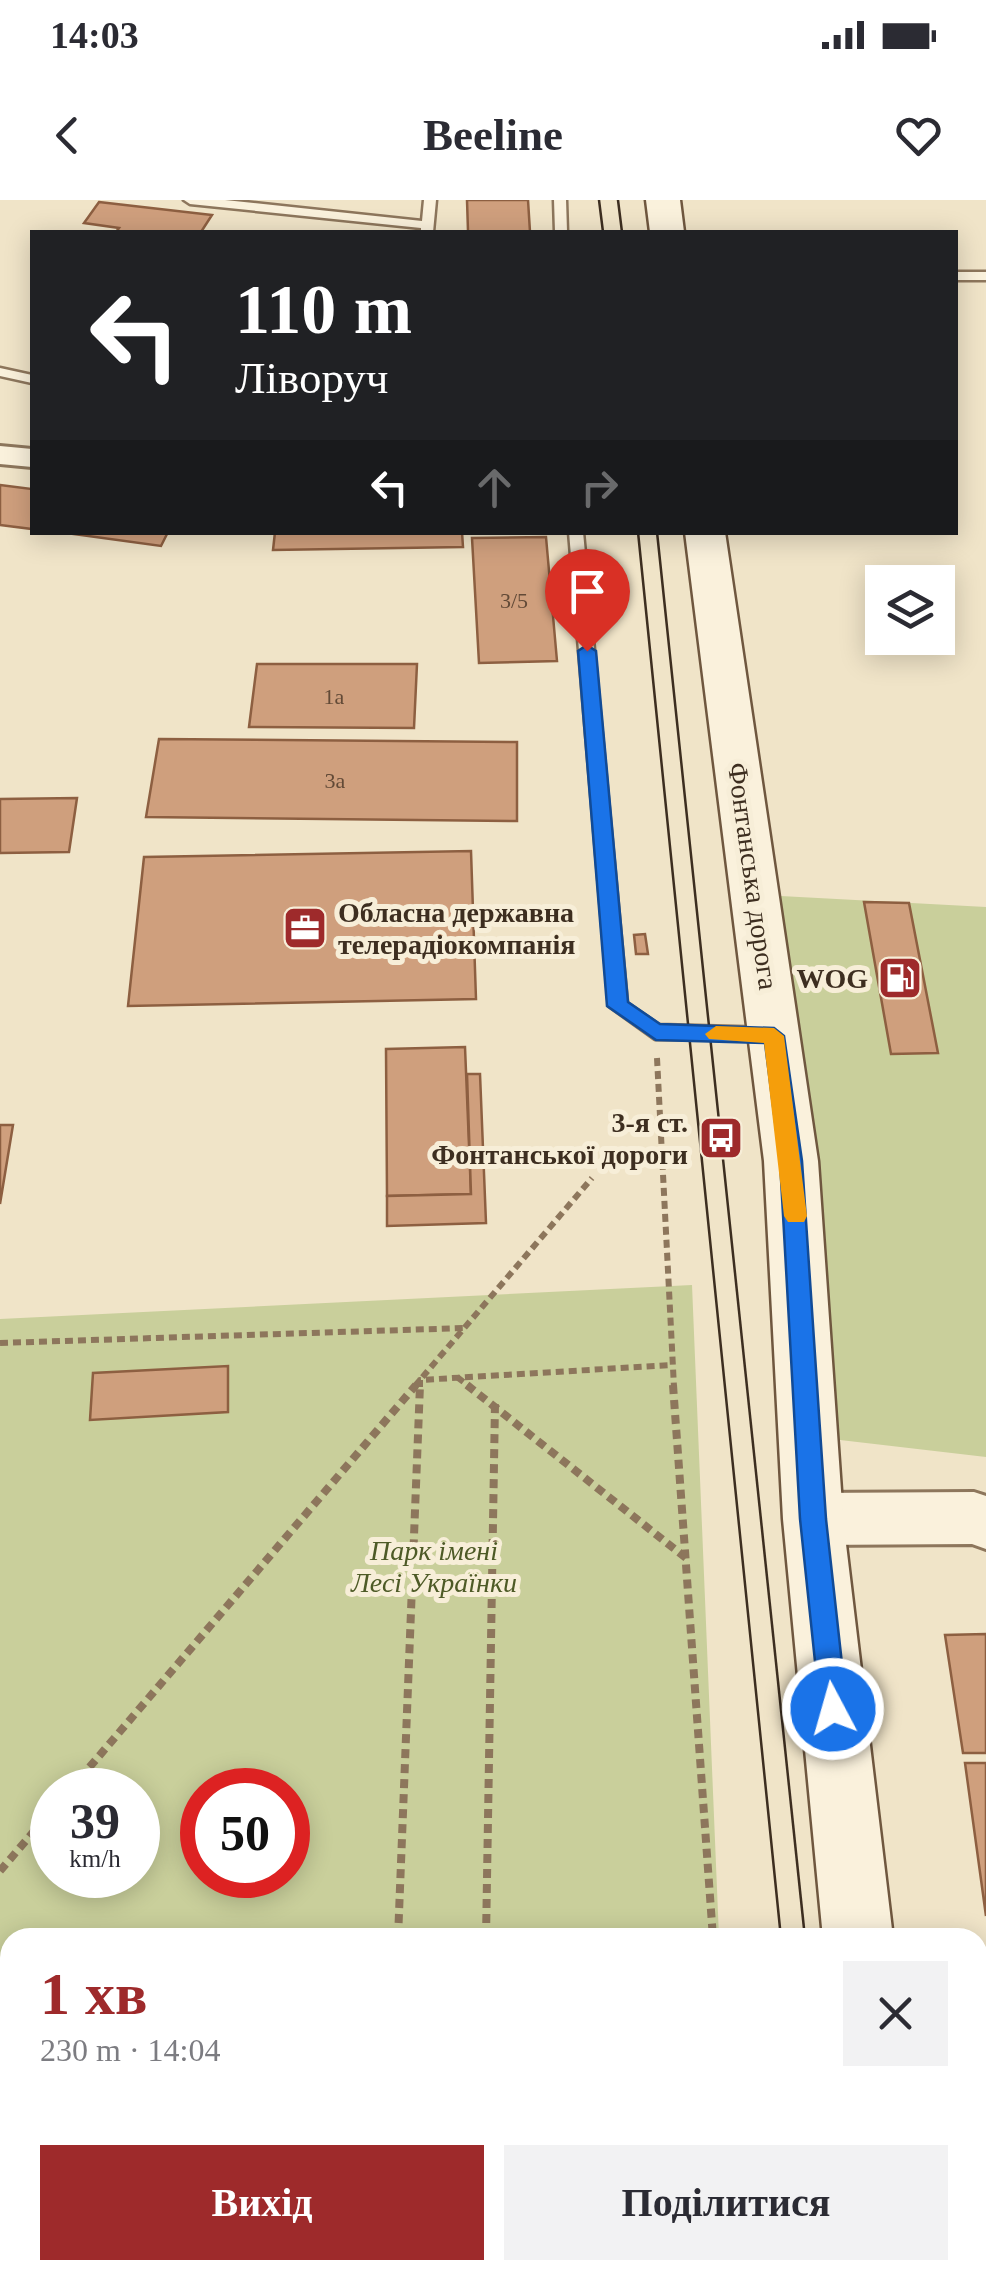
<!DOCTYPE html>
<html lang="uk">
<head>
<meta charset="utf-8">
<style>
  :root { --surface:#fff; --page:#f2f2f3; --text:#2b2b33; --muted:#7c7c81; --accent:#9e2a2b }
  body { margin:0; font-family:"Times New Roman",serif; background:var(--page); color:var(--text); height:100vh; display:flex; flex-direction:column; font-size:38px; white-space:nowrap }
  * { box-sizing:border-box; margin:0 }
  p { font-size:32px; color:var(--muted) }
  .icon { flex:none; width:55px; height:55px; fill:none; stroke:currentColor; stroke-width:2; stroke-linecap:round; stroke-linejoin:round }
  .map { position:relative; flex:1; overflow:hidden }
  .side { position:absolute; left:0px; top:1728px; width:988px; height:352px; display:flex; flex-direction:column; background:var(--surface); border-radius:30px 30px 0 0; box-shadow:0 5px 25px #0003 }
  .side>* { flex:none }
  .guide { position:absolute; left:30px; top:30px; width:928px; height:305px; border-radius:0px; box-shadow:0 5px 25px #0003; background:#202124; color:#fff; overflow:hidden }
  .tools { position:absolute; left:865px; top:365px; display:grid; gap:20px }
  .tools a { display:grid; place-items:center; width:90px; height:90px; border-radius:0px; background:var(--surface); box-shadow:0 5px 25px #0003; font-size:50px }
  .speed { position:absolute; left:30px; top:1568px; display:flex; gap:20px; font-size:50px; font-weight:700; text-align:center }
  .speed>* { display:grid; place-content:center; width:130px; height:130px; border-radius:50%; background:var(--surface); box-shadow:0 5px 25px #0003; line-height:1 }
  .speed small { font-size:25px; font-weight:400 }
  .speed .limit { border:15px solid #d22; background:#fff; color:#111 }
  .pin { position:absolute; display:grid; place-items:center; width:85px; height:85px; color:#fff; margin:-102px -42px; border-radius:50% 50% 50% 0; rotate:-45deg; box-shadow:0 0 10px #0007 }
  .pin .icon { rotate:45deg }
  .me { position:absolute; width:110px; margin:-55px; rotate:354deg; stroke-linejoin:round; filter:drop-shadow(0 0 8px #0008) }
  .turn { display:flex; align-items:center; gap:35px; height:210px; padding:0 40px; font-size:45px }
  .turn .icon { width:130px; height:130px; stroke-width:2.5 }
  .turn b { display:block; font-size:70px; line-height:85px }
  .lanes { display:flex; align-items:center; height:95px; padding:0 40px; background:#0003; justify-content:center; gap:50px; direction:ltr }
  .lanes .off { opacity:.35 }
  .round { display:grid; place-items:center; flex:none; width:105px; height:105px; border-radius:0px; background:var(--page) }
  .summary { display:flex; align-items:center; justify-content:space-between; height:170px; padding:0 40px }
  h1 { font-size:60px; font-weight:700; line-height:75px; color:var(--accent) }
  .primary-button { display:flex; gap:20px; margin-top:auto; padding:20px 40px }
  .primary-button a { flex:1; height:115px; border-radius:0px; background:var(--accent); color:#fff; font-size:40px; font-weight:700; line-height:115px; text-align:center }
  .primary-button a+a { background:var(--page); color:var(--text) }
  .status { display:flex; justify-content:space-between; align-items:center; height:70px; padding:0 50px; background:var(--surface); direction:ltr }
  .status svg { height:28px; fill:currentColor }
  header { display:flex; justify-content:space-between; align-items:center; height:130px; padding:0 40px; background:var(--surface); font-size:45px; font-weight:700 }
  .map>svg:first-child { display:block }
  .green { fill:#c9cf9b; fill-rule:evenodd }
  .building { fill:#cf9f7d; stroke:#8d5f41; stroke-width:2.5 }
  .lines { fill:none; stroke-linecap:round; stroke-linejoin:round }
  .service-casing { stroke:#8d765c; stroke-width:5 }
  .minor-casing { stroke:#8d765c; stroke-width:6 }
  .tertiary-casing { stroke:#8d765c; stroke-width:6 }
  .secondary-casing { stroke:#6f573f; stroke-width:5 }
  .path-far1 { stroke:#8d765c; stroke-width:6; stroke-dasharray:8 5; stroke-linecap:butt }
  .path { stroke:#8d765c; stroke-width:8; stroke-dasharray:9 6; stroke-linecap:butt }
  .service { fill:#faf1dc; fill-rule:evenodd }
  .minor { fill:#faf1dc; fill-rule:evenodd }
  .tertiary { fill:#faf1dc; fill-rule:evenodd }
  .secondary { fill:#faf1dc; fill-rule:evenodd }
  .tram { stroke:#3d2e20; stroke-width:2.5 }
  .route { fill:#1a73e8; stroke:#114b97; stroke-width:2.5 }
  .slow { fill:#f59e0b }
  .labels { text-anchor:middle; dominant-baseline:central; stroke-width:10; stroke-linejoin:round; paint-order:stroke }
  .number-label { font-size:22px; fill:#624a37 }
  .street-label { font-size:28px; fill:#3d2e20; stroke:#f7eed8 }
  .poi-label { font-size:28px; font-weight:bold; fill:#3d2e20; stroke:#f7eed8; text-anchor:end }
  .park-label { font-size:28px; font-style:italic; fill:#4d5a26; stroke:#f7eed8 }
</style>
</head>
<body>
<div class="status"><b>14:03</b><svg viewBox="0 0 49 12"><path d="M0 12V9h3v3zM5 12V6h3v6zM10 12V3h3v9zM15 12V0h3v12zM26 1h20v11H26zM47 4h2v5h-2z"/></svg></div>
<header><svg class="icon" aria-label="back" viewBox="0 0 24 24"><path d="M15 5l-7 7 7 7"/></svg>Beeline<svg class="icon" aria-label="heart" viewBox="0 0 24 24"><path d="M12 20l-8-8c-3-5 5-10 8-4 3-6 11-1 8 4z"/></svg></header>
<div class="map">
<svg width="986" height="2078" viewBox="0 0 986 2078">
  <rect width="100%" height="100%" fill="#f0e4c8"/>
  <!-- green -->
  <g class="green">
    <path d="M760 695 986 707V1257L823 1238Z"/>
    <path d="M692 1085 719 1737 10 1738V2070H732L733 2078H0V1119ZM52 1590H138V1675H52ZM202 1590H288V1675H202Z"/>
  </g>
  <!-- building -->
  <g class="building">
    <path d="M467 0H528L530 32H445L468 31Z"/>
    <path d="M99 2 212 15 201 32H116L119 28 84 23Z"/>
    <path d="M0 285 32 289V329L0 325Z"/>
    <path d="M59 332H168L161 346Z"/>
    <path d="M275 332H462L463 347 273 350Z"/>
    <path d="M546 337 557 461 479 463 472 338Z"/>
    <path d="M257 464H417L414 528 249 527Z"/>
    <path d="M159 539 517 542V621L146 617Z"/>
    <path d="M77 598 69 652 0 653V599Z"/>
    <path d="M471 651 476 799 128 806 144 657Z"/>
    <path d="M864 702 909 703 938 853 891 854Z"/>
    <path d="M645 734 648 754H636L634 735Z"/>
    <path d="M465 847 471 994 387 996 386 849Z"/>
    <path d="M467 874H480L486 1023 387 1026V996L471 994Z"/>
    <path d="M0 925H13L0 1004Z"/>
    <path d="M228 1166V1212L90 1220 93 1173Z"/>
    <path d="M986 1434V1553H963L945 1435Z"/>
    <path d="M965 1563H986V1716Z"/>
  </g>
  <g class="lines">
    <defs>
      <g id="service">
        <path d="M184 0H225L422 21 424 0H436L433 32H421V28L190 4Z"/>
        <path d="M554 0H566L567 32H555Z"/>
        <rect x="955" y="72" width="31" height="8"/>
        <path d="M0 168 32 175V183L0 176Z"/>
        <path d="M569 332H583L627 803 659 825 772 828 781 835 779 840 655 839 609 806Z"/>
      </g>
      <path id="minor" d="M0 246 32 249V267L0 264Z"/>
      <path id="tertiary" d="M974 1292 986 1296V1349L972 1344 813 1345 792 1337 784 1319 792 1301 813 1293Z"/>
      <g id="secondary">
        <path d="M646 0H680L684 32H650Z"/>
        <path d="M685 332H725L818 961 843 1319 893 1738H823L783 1319 764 961Z"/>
        <path d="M855 2070H931L932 2078H856Z"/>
      </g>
    </defs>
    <!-- service casing -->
    <use href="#service" class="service-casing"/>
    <!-- minor casing -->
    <use href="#minor" class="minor-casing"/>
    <!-- tertiary casing -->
    <use href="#tertiary" class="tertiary-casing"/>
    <!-- secondary casing -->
    <use href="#secondary" class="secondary-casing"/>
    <!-- path-far1 -->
    <g class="path-far1">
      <path d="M657 858 674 1187"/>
      <path d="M0 1143 464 1128"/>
      <path d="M457 1177 470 1187"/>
      <path d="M414 1187 592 978"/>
      <path d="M420 1187V1180L672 1165"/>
    </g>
    <!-- path -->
    <g class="path">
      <path d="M467 1185 686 1358"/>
      <path d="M673 1185 713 1738"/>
      <path d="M70 1590 416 1185"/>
      <path d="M0 1671 52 1610"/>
      <path d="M398 1738 420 1185"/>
      <path d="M486 1738 495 1204"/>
      <path d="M0 1884 5 1904 0 1986"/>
      <path d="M381 2070V2078"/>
      <path d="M477 2070V2078"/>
      <path d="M740 2070 741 2078"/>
    </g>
    <!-- service -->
    <use href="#service" class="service"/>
    <!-- minor -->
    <use href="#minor" class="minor"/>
    <!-- tertiary -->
    <use href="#tertiary" class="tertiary"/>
    <!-- secondary -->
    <use href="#secondary" class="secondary"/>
    <!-- tram -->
    <g class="tram">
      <path d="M599 0 603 32"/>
      <path d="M618 0 622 32"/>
      <path d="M638 332 781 1738"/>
      <path d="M657 332 805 1738"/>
      <path d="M814 2070 815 2078"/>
      <path d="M839 2070 840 2078"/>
    </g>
  </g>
  <!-- route -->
  <path class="route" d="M587 445 596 451 628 802 660 824 774 828 784 836 802 961 826 1319 847 1509 843 1518 833 1522 824 1518 820 1509 800 1319 780 961 765 843 656 840 607 806 578 451Z"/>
  <!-- slow -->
  <path class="slow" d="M716 826 774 828 784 836 807 1016 804 1022H788L784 1016 764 843 709 839 705 834Z"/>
  <!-- icons -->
  <defs>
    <symbol id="office-square" viewBox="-11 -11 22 22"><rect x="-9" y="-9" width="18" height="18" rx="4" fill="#9e2a2b" stroke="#f7eed8"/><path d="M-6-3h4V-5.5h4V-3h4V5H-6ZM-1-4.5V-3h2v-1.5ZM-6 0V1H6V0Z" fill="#fff"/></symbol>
    <symbol id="fuel-square" viewBox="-11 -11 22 22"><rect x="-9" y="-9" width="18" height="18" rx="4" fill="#9e2a2b" stroke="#f7eed8"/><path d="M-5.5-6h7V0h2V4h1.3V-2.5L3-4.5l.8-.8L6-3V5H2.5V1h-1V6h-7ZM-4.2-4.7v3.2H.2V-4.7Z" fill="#fff"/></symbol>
    <symbol id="bus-square" viewBox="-11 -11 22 22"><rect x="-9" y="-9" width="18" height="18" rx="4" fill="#9e2a2b" stroke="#f7eed8"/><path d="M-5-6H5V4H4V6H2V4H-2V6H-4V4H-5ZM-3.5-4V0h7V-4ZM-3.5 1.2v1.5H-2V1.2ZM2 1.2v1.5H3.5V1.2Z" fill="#fff"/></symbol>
  </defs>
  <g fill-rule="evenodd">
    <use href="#office-square" x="280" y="703" width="50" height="50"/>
    <use href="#fuel-square" x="875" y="753" width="50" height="50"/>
    <use href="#bus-square" x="696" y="913" width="50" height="50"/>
  </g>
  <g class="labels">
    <!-- number labels -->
    <g class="number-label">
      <text x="514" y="400">3/5</text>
      <text x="334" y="496">1а</text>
      <text x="335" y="580">3а</text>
    </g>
    <!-- street labels -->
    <g class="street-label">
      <text transform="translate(753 676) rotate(82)">Фонтанська дорога</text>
    </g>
    <!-- poi labels -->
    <g class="poi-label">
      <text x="338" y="712" text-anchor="start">Обласна державна<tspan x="338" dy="32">телерадіокомпанія</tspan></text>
      <text x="868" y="778">WOG</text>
      <text x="688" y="922">3-я ст.<tspan x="688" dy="32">Фонтанської дороги</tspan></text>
    </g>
    <!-- park labels -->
    <g class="park-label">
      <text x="434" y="1350">Парк імені<tspan x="434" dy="32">Лесі Українки</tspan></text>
    </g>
  </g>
</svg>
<div class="tools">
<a><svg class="icon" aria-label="layers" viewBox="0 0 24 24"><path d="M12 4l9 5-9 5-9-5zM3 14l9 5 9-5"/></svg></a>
</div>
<div class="speed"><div>39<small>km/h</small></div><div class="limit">50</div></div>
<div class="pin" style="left:587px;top:451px;background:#d93025"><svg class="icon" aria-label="arrive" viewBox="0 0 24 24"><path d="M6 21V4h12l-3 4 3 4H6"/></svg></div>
<svg class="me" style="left:833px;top:1509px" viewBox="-20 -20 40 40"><circle r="17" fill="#1a73e8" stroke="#fff" stroke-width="3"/><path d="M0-11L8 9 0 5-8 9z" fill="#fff"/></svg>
<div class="guide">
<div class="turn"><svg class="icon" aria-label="left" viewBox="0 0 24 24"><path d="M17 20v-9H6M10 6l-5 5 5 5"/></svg><div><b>110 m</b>Ліворуч</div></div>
<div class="lanes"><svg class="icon" aria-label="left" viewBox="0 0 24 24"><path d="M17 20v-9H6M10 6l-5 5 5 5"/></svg><svg class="icon off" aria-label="ahead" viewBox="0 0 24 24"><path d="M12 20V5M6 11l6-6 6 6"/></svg><svg class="icon off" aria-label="right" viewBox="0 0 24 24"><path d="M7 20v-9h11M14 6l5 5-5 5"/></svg></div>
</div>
<section class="side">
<div class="summary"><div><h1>1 хв</h1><p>230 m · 14:04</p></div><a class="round"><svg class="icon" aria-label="close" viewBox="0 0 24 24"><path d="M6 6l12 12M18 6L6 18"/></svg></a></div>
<div class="primary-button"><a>Вихід</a><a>Поділитися</a></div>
</section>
</div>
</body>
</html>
